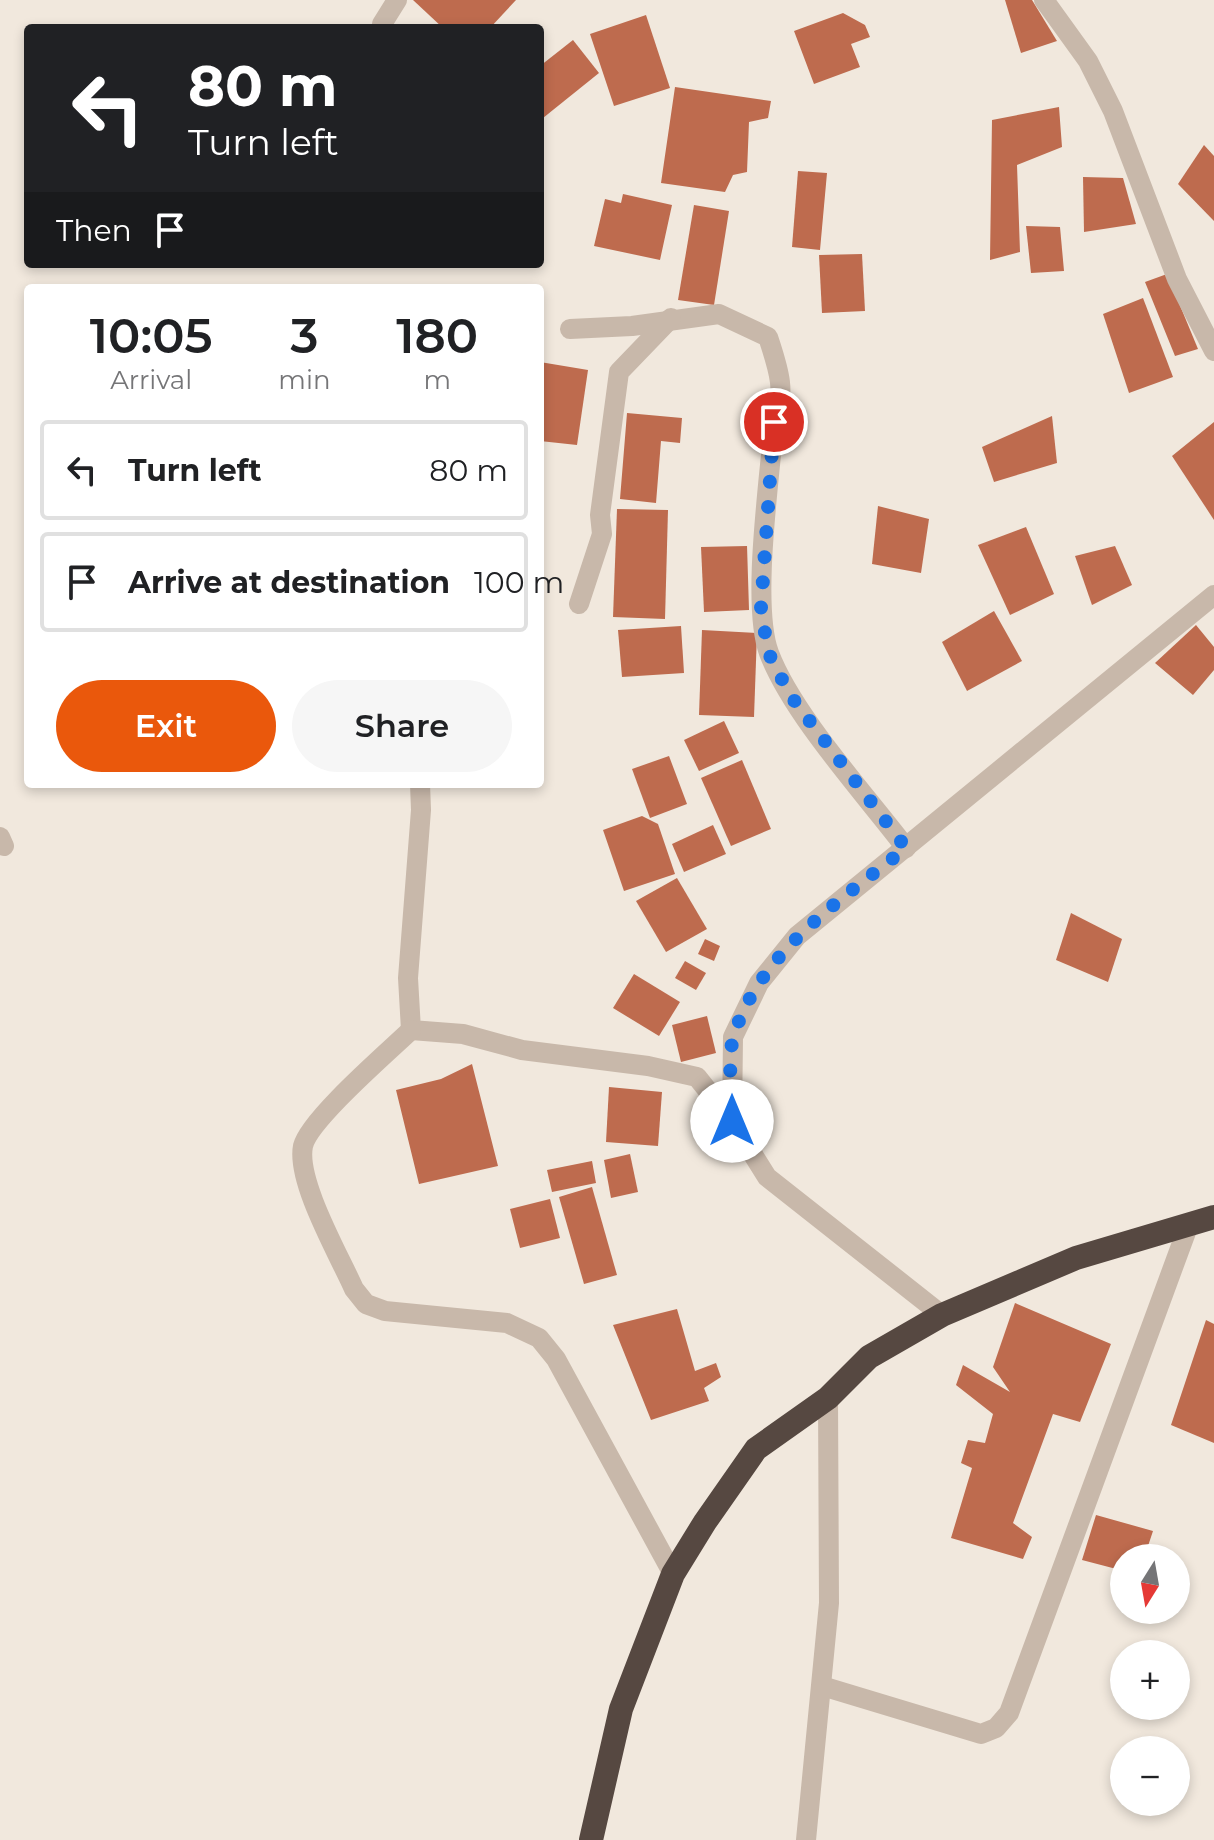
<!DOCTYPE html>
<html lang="en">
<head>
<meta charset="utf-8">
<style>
  :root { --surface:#fff; --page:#f6f6f6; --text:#202124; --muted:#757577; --line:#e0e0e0; --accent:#ea580c }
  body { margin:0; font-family:Montserrat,sans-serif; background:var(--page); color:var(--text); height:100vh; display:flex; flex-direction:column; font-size:30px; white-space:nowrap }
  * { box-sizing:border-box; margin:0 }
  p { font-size:26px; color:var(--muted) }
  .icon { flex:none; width:44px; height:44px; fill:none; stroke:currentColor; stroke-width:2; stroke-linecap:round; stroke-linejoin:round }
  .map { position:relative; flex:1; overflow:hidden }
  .side { position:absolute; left:24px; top:284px; width:520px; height:504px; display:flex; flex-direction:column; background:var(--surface); border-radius:8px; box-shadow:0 4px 12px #0003 }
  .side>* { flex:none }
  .guide { position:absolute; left:24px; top:24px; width:520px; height:244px; border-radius:8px; box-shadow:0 4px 12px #0003; background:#202124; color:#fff; overflow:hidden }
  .needle { width:52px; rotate:191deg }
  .fabs { position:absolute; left:1110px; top:1544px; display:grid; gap:16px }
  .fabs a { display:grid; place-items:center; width:80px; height:80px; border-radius:50%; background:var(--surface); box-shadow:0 4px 12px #0003; font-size:40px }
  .pin { position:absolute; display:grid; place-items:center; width:68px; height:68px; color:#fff; margin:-34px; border:4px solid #fff; border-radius:50%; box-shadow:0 2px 8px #0007 }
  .me { position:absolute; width:88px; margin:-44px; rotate:0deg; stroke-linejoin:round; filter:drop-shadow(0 0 6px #0008) }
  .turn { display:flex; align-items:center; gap:28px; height:168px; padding:0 32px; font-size:36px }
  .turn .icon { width:104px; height:104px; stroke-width:2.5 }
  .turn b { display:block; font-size:56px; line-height:68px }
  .then { display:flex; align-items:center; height:76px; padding:0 32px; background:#0003; gap:16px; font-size:30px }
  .eta { display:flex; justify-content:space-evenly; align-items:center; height:136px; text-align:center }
  .eta b { font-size:48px; font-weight:600; line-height:56px }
  .cta { display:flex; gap:16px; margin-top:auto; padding:16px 32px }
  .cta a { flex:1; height:92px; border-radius:48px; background:var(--accent); color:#fff; font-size:32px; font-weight:600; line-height:92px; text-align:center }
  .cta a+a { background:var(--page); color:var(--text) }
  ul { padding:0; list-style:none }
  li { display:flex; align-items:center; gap:24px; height:100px; margin:0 16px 12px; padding:0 16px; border:4px solid var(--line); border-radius:8px }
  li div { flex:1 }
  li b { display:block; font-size:30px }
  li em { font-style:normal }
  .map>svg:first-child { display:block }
  .building { fill:#be6b4e }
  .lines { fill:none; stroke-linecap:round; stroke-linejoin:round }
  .minor { stroke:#c8b8aa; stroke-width:20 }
  .highway { stroke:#564841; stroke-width:24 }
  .route { stroke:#1a73e8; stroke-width:14; stroke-dasharray:0 25.2 }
</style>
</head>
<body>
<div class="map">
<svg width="1214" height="1840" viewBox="0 0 1214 1840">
  <rect width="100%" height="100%" fill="#f1e8dd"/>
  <!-- building -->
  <g class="building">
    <path d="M413 0H516L490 28H443Z"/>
    <path d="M1005 0H1032L1057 41 1021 53Z"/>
    <path d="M843 13 865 25 870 37 851 44 860 67 814 84 794 31Z"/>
    <path d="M646 15 670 88 614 106 590 34Z"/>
    <path d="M573 40 599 73 543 118 540 66Z"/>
    <path d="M675 87 771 101 768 118 749 122 747 172 733 175 725 192 661 183Z"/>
    <path d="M1059 107 1062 147 1017 165 1020 252 990 260 992 120Z"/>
    <path d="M1204 145 1214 156V221L1178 184Z"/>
    <path d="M798 171 827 173 820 250 792 247Z"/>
    <path d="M1083 177 1123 178 1136 224 1084 232Z"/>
    <path d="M623 194 672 205 660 260 594 246 605 199 621 203Z"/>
    <path d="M694 205 729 211 714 305 678 300Z"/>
    <path d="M1026 226 1060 227 1064 271 1031 273Z"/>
    <path d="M862 254 865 311 822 313 819 255Z"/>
    <path d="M1167 274 1198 349 1175 356 1145 282Z"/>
    <path d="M1143 298 1173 377 1129 393 1103 314Z"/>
    <path d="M540 362 588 370 577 445 540 441Z"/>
    <path d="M627 413 682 418 680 443 661 441 656 503 620 499Z"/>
    <path d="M1052 416 1057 463 994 482 982 447Z"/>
    <path d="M1214 422V520L1172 456Z"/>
    <path d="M878 506 929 519 921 573 872 564Z"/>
    <path d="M617 509 668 510 665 619 613 617Z"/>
    <path d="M1026 527 1054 594 1010 615 978 545Z"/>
    <path d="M747 546 749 610 704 612 701 547Z"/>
    <path d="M1115 546 1132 585 1092 605 1075 556Z"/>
    <path d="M994 611 1022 661 967 691 942 642Z"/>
    <path d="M1196 625 1214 647V670L1193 695 1155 663Z"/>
    <path d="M681 626 684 673 622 677 618 630Z"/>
    <path d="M702 630 757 633 754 717 699 715Z"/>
    <path d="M724 721 739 753 699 771 684 740Z"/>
    <path d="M669 756 687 804 650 818 632 769Z"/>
    <path d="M742 760 771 829 731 846 701 778Z"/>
    <path d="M642 816 658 824 675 874 624 891 603 830Z"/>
    <path d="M713 825 726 854 684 872 672 844Z"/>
    <path d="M677 878 707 929 666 952 636 901Z"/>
    <path d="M1071 913 1122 939 1108 982 1056 960Z"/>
    <path d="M705 939 720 946 714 961 698 954Z"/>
    <path d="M685 961 706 973 696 990 675 978Z"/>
    <path d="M634 974 680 1002 659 1036 613 1008Z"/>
    <path d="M707 1016 716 1053 681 1062 672 1025Z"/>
    <path d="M472 1064 498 1166 419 1184 396 1090 441 1079Z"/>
    <path d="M609 1087 662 1092 658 1146 606 1142Z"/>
    <path d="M630 1154 638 1192 611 1198 604 1160Z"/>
    <path d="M592 1161 596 1183 552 1192 547 1170Z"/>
    <path d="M592 1187 617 1275 584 1284 559 1197Z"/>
    <path d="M550 1199 560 1238 520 1248 510 1209Z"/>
    <path d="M1015 1303 1111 1344 1080 1422 1053 1414 1013 1523 1032 1537 1023 1559 951 1538 972 1468 961 1463 968 1440 985 1443 993 1414 956 1385 963 1365 1010 1392 993 1367Z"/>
    <path d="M677 1309 695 1371 716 1363 721 1377 704 1388 709 1401 651 1420 613 1325Z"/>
    <path d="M1206 1320 1214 1324V1443L1171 1425Z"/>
    <path d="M1096 1515 1153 1531 1144 1558H1124V1571L1082 1560Z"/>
  </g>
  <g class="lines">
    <!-- minor -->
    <g class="minor">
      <path d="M1044 0 1088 61 1113 111 1177 279 1214 351"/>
      <path d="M382 24 397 0"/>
      <path d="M570 329 632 326 719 314 768 337C778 368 787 391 774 422 770 478 751 604 769 653 792 714 865 794 906 848"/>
      <path d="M579 604 602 534 600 515 619 372 671 318"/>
      <path d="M420 784 421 810 408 978 411 1030 463 1034 522 1050 648 1066 697 1077 732 1121"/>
      <path d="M0 837 4 846"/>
      <path d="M411 1030C388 1052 309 1120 303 1146 296 1181 339 1255 354 1289L366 1304 385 1311 507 1323 539 1338 556 1359 673 1574"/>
      <path d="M942 1315 767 1177 732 1121 733 1037 759 983 797 936 1214 595"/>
      <path d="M822 1686 981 1734 996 1728 1009 1713 1189 1224"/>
      <path d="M806 1840 829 1603 828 1398"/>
    </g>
    <!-- highway -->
    <path class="highway" d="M591 1840 621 1709 673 1574 705 1522 756 1449 828 1398 869 1357 942 1315 1076 1258 1214 1217"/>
  </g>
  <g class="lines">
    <!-- route -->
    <path class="route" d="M732 1121C732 1098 727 1056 734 1035 760 952 841 900 906 848L790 695 768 652 761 608 774 422"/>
  </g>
</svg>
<div class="fabs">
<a><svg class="needle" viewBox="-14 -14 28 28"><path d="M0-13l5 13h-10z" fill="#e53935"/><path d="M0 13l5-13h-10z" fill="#757577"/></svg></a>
<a>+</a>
<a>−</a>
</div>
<div class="pin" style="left:774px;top:422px;background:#d93025"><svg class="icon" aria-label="arrive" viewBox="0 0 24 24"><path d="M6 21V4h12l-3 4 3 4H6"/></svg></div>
<svg class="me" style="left:732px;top:1121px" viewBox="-20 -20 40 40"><circle r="19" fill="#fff"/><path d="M0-13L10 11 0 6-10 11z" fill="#1a73e8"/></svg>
<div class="guide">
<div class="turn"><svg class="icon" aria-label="left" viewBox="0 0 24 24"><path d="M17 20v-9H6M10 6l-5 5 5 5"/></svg><div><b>80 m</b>Turn left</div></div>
<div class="then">Then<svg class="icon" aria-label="arrive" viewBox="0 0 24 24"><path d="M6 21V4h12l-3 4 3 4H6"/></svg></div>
</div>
<section class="side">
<div class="eta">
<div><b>10:05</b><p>Arrival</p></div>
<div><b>3</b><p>min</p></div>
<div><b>180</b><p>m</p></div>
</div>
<ul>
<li><svg class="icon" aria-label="left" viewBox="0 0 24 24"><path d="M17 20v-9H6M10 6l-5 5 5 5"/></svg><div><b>Turn left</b></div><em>80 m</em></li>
<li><svg class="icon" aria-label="arrive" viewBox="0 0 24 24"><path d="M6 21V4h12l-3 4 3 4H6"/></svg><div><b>Arrive at destination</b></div><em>100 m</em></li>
</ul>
<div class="cta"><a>Exit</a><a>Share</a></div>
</section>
</div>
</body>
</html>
